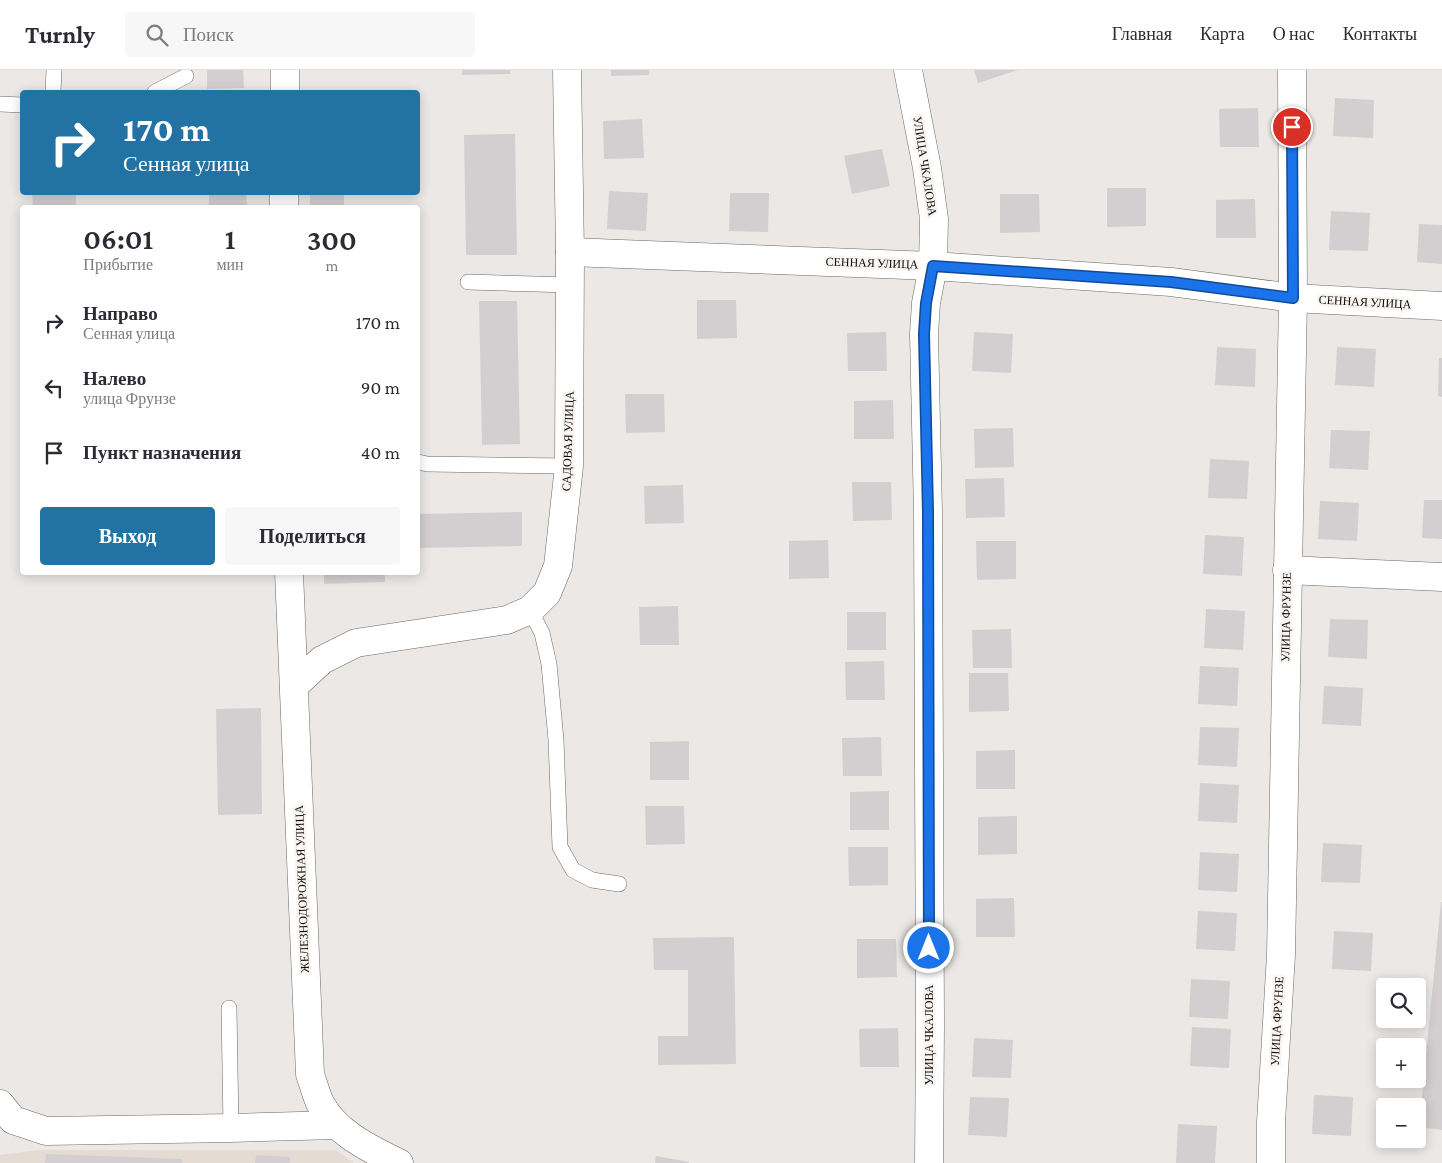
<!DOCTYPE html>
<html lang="ru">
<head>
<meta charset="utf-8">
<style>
  :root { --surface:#fff; --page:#f7f7f7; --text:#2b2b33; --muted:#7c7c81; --line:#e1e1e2; --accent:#2273a4 }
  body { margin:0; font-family:"Crimson Pro",serif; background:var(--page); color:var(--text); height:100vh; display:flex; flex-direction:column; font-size:19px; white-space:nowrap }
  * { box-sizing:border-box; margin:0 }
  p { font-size:16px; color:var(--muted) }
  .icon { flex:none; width:28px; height:28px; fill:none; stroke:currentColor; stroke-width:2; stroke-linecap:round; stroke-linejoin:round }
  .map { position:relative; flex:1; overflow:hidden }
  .sheet { position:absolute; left:20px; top:135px; width:400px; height:370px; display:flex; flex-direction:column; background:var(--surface); border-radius:5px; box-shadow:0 2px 12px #0003 }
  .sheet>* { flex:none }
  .top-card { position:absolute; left:20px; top:20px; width:400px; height:105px; border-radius:5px; box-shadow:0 2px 12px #0003; background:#2273a4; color:#fff; overflow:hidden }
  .buttons { position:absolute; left:1376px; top:908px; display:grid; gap:10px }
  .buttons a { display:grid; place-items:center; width:50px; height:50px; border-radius:5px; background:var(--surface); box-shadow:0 2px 12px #0003; font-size:25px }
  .pin { position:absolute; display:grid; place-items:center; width:42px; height:42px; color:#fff; margin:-21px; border:2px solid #fff; border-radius:50%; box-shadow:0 1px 5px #0007 }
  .me { position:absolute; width:55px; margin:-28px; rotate:0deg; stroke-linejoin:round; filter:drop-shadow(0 0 4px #0008) }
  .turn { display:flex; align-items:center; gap:18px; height:105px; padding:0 20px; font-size:22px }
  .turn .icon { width:65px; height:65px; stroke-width:2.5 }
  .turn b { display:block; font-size:35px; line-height:42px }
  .eta { display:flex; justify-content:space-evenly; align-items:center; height:85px; text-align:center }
  .eta b { font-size:30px; font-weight:600; line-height:35px }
  .primary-button { display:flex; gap:10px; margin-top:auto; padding:10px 20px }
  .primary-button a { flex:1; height:58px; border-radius:5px; background:var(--accent); color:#fff; font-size:20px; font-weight:600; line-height:58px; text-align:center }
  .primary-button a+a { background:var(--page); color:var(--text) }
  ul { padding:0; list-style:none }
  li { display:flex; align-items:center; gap:15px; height:65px; padding:0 20px }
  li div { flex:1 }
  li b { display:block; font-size:19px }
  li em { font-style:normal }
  header { display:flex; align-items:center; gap:30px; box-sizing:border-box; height:70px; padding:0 25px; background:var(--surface); border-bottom:1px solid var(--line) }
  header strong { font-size:24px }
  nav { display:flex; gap:28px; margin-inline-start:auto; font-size:18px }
  .search { width:350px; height:45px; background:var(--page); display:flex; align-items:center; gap:12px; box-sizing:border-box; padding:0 18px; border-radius:5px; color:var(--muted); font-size:19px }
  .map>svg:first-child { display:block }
  .built { fill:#e4dbd3 }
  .building { fill:#d3cfd1 }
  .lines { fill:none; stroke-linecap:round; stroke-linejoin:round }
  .service-casing { stroke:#6b6966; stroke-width:16 }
  .minor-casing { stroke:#6b6966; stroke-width:29 }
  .service { stroke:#fff; stroke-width:15 }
  .minor { stroke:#fff; stroke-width:28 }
  .route-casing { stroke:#114b97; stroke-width:12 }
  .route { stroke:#1a73e8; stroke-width:9 }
  .labels { text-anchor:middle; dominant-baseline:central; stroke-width:5; stroke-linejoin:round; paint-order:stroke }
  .street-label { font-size:12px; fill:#0e0d0c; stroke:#f8f5f2 }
</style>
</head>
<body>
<header>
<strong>Turnly</strong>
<div class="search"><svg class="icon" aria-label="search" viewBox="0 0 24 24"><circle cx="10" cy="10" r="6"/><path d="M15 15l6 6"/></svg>Поиск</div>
<nav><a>Главная</a><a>Карта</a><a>О нас</a><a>Контакты</a></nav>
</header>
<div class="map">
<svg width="1442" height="1093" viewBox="0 0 1442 1093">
  <rect width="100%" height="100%" fill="#ebe8e5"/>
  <!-- built -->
  <path class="built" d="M39 1080H336L354 1093H0V1085Z"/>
  <!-- building -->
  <g class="building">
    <path d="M207 0H243L244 18 207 19Z"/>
    <path d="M462 0H510V4L462 5Z"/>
    <path d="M611 0H649V5L611 6Z"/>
    <path d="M974 0H1018L978 13Z"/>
    <path d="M1335 28 1374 30 1373 68 1333 66Z"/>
    <path d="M1258 38 1259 77H1220L1219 39Z"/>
    <path d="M642 49 644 88 604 89 603 51Z"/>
    <path d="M515 64 517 185H466L464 65Z"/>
    <path d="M882 79 890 116 852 124 844 86Z"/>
    <path d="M1107 118H1146V156L1107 157Z"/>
    <path d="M609 121 648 123 646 161 607 159Z"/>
    <path d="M32 122H76V138H33Z"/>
    <path d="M209 122H246L247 138H209Z"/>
    <rect x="310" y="122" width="34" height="16"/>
    <path d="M730 123H769L768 162 729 161Z"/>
    <path d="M1000 124H1039L1040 162 1000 163Z"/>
    <path d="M1255 129 1256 168H1216V130Z"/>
    <path d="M1331 141 1370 143 1368 181 1329 180Z"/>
    <path d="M1419 154 1442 155V194L1417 192Z"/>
    <path d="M697 230H736L737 268 697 269Z"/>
    <path d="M479 231H517L520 374 482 375Z"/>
    <path d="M886 262 887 301H848L847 263Z"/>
    <path d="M974 262 1013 264 1011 303 972 301Z"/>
    <path d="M1217 277 1256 279 1255 317 1215 315Z"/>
    <path d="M1337 277 1376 279 1374 317 1335 315Z"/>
    <path d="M1439 288H1442V327L1438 326Z"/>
    <path d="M625 324H664L665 362 626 363Z"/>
    <path d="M893 330 894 369H854V331Z"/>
    <path d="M1013 358 1014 397 975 398 974 359Z"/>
    <path d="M1331 360 1370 361 1368 400 1329 398Z"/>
    <path d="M1210 389 1249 391 1247 429 1208 428Z"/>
    <path d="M1004 408 1005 447 966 448 965 409Z"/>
    <path d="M852 412H891L892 450 853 451Z"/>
    <path d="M683 415 684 453 645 454 644 416Z"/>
    <path d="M1424 430H1442V469L1422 468Z"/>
    <path d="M1320 431 1359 433 1357 471 1318 469Z"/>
    <path d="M522 442V476L418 478V444Z"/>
    <path d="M1205 465 1244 467 1242 506 1203 504Z"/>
    <path d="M828 470 829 508 789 509V471Z"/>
    <path d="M976 471H1016V509L977 510Z"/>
    <path d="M324 502H385V512L324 514Z"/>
    <path d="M678 536 679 575H640L639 537Z"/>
    <path d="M1206 539 1245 541 1243 580 1204 578Z"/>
    <rect x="847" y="542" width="39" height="38"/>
    <path d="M1330 549 1368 550 1367 589 1328 587Z"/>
    <path d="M1011 559 1012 598H973L972 560Z"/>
    <path d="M884 591 885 630H846L845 592Z"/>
    <path d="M1200 596 1239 598 1237 636 1198 634Z"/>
    <path d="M969 603H1008L1009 641 969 642Z"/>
    <path d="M1324 616 1363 618 1361 656 1322 654Z"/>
    <path d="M261 638 262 744 218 745 216 639Z"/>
    <path d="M1200 657 1239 658 1237 697 1198 695Z"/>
    <path d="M881 667 882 706H843L842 668Z"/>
    <path d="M689 671V710H650V672Z"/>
    <path d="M1015 680V719H976V681Z"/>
    <path d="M1200 713 1239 715 1237 753 1198 751Z"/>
    <path d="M889 721V760H850V722Z"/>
    <path d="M645 736H684L685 774 646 775Z"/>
    <path d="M1017 746V784L978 785V747Z"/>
    <path d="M1323 773 1362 775 1360 813 1321 812Z"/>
    <path d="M848 777H888V815L849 816Z"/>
    <path d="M1200 782 1239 784 1237 822 1198 820Z"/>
    <path d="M1014 828 1015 867H976V829Z"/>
    <path d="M1441 832H1442V1060L1419 1057Z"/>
    <path d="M1198 841 1237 843 1235 881 1196 879Z"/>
    <path d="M1334 861 1373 863 1371 901 1332 899Z"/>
    <path d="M734 867 736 994 658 995V966H688V900H654L653 868Z"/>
    <path d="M857 869H896L897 907 857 908Z"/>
    <path d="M1191 909 1230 911 1228 949 1189 947Z"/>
    <path d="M1192 957 1231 959 1229 998 1190 996Z"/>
    <path d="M898 958 899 997H860L859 959Z"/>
    <path d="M974 968 1013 970 1011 1008 972 1007Z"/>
    <path d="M1314 1025 1353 1027 1351 1066 1312 1064Z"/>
    <path d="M970 1027 1009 1028 1007 1067 968 1065Z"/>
    <path d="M1178 1054 1217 1056 1215 1093H1176Z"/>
    <path d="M46 1084 182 1089V1093H45Z"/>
    <path d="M256 1085 290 1087V1093H255Z"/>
    <path d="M656 1086 689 1092V1093H655Z"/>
  </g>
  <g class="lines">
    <defs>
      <g id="service">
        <path d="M53 22 54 0"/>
        <path d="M155 22 186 6"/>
        <path d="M0 34 22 35"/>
        <path d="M468 212 570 215"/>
        <path d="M418 392 427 394 569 396"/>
        <path d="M530 540 542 563 549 594 556 670 560 777 573 800 592 810 619 814"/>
        <path d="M229 938 231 1058"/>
      </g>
      <g id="minor">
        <path d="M908 0 927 98 934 149 933 196 926 233 924 264 928 442 930 956 929 1093"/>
        <path d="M285 22V0"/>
        <path d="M284 138V122"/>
        <path d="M570 182 933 196 1171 212 1293 228 1442 236"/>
        <path d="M1287 500 1442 507"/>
        <path d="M289 502 310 1004C313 1013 316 1024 320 1033 336 1063 370 1079 399 1093"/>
        <path d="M295 615 322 590 356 573 507 550 530 540 547 523 558 496 569 396 570 182 567 0"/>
        <path d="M0 1034 13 1050 46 1061 231 1058 336 1055"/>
        <path d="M1271 1093V1052L1281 885 1293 228 1292 0"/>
      </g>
    </defs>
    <!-- service casing -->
    <use href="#service" class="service-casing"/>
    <!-- minor casing -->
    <use href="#minor" class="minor-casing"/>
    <!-- service -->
    <use href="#service" class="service"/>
    <!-- minor -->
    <use href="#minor" class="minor"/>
  </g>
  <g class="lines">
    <defs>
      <path id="route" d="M929 878 928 442 924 264 926 233 933 196 1171 212 1293 228 1292 57"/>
    </defs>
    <!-- route casing -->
    <use href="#route" class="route-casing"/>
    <!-- route -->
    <use href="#route" class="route"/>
  </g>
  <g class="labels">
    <!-- street labels -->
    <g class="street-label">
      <text transform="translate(925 96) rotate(81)">УЛИЦА ЧКАЛОВА</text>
      <text transform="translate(872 193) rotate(2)">СЕННАЯ УЛИЦА</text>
      <text transform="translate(1365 232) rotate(3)">СЕННАЯ УЛИЦА</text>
      <text transform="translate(568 371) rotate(-88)">САДОВАЯ УЛИЦА</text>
      <text transform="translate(1286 547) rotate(-89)">УЛИЦА ФРУНЗЕ</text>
      <text transform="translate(302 819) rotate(-92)">ЖЕЛЕЗНОДОРОЖНАЯ УЛИЦА</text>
      <text transform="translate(1277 951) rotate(-87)">УЛИЦА ФРУНЗЕ</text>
      <text transform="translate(929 965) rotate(-90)">УЛИЦА ЧКАЛОВА</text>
    </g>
  </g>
</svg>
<div class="buttons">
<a><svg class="icon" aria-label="search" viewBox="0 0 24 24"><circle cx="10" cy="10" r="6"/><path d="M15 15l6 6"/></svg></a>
<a>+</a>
<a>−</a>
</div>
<div class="pin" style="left:1292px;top:57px;background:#d93025"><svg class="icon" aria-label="arrive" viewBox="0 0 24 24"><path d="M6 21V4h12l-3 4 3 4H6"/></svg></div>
<svg class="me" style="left:929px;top:878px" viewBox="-20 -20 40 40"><circle r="17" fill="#1a73e8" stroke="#fff" stroke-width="3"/><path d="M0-11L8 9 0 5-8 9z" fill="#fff"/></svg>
<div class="top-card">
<div class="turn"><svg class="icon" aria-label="right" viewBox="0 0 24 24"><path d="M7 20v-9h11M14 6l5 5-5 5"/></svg><div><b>170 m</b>Сенная улица</div></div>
</div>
<section class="sheet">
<div class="eta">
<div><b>06:01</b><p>Прибытие</p></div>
<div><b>1</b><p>мин</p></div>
<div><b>300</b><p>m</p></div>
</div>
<ul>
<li><svg class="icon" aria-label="right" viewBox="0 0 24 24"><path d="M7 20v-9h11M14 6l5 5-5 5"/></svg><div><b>Направо</b><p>Сенная улица</p></div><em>170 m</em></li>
<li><svg class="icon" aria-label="left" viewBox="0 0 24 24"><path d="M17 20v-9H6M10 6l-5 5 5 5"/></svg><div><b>Налево</b><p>улица Фрунзе</p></div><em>90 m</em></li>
<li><svg class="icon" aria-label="arrive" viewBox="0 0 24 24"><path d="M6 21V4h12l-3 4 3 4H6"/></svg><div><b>Пункт назначения</b></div><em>40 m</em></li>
</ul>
<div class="primary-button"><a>Выход</a><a>Поделиться</a></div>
</section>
</div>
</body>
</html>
